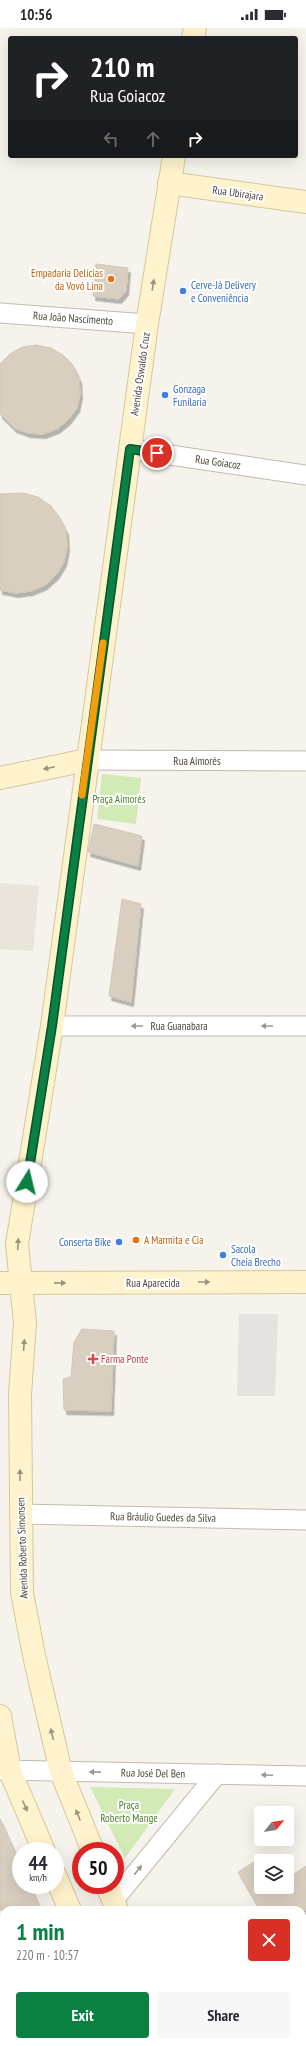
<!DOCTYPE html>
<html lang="en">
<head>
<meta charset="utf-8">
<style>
  :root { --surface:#fff; --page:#f7f7f7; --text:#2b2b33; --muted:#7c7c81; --accent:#0b8043 }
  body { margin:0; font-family:"PT Sans Narrow",sans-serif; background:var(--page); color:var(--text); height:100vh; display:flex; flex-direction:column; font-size:15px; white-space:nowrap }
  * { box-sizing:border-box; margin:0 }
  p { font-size:13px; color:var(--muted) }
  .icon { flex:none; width:22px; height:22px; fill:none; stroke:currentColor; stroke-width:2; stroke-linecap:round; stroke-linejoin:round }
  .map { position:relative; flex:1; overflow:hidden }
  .drawer { position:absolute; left:0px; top:1878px; width:306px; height:140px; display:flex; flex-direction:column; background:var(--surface); border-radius:12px 12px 0 0; box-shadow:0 4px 16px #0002 }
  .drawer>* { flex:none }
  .guide { position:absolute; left:8px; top:8px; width:290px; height:122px; border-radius:4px; box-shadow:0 4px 16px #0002; background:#202124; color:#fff; overflow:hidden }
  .needle { width:26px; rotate:60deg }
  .controls { position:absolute; left:254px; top:1778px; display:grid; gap:8px }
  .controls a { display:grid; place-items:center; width:40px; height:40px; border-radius:4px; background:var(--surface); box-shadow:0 4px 16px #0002; font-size:20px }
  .speed { position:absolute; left:12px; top:1814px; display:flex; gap:8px; font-size:20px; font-weight:700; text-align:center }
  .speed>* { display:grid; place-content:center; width:52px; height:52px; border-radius:50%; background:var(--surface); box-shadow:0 4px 16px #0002; line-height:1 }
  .speed small { font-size:10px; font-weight:400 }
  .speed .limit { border:6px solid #d22; background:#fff; color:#111 }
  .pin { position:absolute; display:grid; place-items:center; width:34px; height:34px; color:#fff; margin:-17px; border:2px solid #fff; border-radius:50%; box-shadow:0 1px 4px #0007 }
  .me { position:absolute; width:44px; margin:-22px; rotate:9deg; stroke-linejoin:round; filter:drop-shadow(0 0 3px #0008) }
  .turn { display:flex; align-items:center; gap:14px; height:84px; padding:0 16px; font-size:18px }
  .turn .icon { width:52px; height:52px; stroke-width:2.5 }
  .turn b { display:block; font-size:28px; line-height:34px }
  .lanes { display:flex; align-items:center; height:38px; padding:0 16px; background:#0003; justify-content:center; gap:20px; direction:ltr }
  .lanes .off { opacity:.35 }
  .round { display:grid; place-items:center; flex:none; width:42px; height:42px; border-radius:4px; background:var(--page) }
  .overview { display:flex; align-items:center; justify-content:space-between; height:68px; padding:0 16px }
  h1 { font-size:24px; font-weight:700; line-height:30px; color:var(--accent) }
  .action { display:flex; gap:8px; margin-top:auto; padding:8px 16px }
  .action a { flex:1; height:46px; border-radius:4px; background:var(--accent); color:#fff; font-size:16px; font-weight:700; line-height:46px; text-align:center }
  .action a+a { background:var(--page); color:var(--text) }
  .status { display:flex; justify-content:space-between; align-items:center; height:28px; padding:0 20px; background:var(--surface); direction:ltr }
  .status svg { height:11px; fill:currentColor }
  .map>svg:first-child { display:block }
  .residential { fill:#eae5da }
  .green { fill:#d2eab5 }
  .parking { fill:#e5e3e0 }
  .building { fill:#d8cfc1; stroke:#d3c7b4; filter:url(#shadow) }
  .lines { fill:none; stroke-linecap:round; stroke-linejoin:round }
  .street-casing { stroke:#c2bbae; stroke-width:21 }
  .secondary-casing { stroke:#d6c79b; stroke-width:24 }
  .street { stroke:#fff; stroke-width:19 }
  .secondary { stroke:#fff3cd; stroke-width:22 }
  .oneway { fill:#9c937c }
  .oneway2 { fill:#9c9892 }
  .route-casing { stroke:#07532c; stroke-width:10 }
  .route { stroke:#0b8043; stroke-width:7 }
  .slow { stroke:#f59e0b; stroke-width:7 }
  .food-dot { fill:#e8710a; stroke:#fff; stroke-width:1.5 }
  .shop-dot { fill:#3f7fe0; stroke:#fff; stroke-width:1.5 }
  .health-dot { fill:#e0444e; stroke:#fff; stroke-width:1.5 }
  .labels { text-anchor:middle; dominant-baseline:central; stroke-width:4; stroke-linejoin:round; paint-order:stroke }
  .street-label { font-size:11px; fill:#4b4439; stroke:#fff }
  .food-label { font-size:11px; fill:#c56008; stroke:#fff; text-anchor:end }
  .shop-label { font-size:11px; fill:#366cbe; stroke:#fff; text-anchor:start }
  .park-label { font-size:11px; fill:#4a7f2a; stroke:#fff }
  .health-label { font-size:11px; fill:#be3a42; stroke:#fff; text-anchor:start }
</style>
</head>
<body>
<div class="status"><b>10:56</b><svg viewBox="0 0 49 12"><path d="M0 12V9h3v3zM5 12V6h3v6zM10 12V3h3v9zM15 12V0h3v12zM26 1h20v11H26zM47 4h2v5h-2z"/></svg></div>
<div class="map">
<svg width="306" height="2018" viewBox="0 0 306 2018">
  <defs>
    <filter id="shadow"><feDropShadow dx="2.5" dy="4.5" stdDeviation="0" flood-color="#0004"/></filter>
  </defs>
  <rect width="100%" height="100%" fill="#f6f3ec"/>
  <!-- residential -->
  <path class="residential" d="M0 855 39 858 33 923 0 921Z"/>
  <!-- green -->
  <g class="green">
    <path d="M102 746 141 750 136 796 97 791Z"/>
    <path d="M90 1759 175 1761 125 1830Z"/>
  </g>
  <!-- parking -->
  <path class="parking" d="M239 1286H278L275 1368H237Z"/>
  <!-- building -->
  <g class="building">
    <path d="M96 236 128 240 126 263 119 271 93 268Z"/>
    <path d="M36 317 51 320 63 327 73 337 79 351 80 366 77 380 68 392 57 401 43 406 28 405 14 400 0 386V336L10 326 22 319Z"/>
    <path d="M23 465 38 469 51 478 60 490 66 503 67 519 64 534 56 547 45 557 31 563 16 565 0 562V466Z"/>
    <path d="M94 796 142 808 138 838 88 824Z"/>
    <path d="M122 871 141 876 131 974 109 968Z"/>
    <path d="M82 1301 114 1303 111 1383 64 1382 63 1351 71 1349 74 1314Z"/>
    <path d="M0 1791 21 1838V1857H30L41 1882H0Z"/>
    <path d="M265 1827 269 1833H261V1859H287V1851L306 1838V1882H260L238 1844Z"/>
  </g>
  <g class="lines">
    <defs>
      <g id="street">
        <path d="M0 285 147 296"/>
        <path d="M129 421 306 447"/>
        <path d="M87 732 306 733"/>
        <path d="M52 998H306"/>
        <path d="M20 1486 306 1492"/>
        <path d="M0 1742 306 1748"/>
        <path d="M113 1873 217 1746"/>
      </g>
      <g id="secondary">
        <path d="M193 10 195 0"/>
        <path d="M169 155 306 174"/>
        <path d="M0 750 87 732"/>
        <path d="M0 1255 306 1254"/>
        <path d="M0 1688 10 1743 44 1823"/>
        <path d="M93 1823 61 1744 35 1632 22 1565 20 1366 25 1295 17 1216 52 998 147 296 174 128"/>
        <path d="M55 1847 70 1882"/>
        <path d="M107 1857 117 1882"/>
        <path d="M132 2014 134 2018"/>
        <path d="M191 2014 193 2018"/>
        <path d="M34 2018 37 2014"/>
      </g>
    </defs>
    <!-- street casing -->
    <use href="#street" class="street-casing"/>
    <!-- secondary casing -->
    <use href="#secondary" class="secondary-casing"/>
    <!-- street -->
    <use href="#street" class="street"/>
    <!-- secondary -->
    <use href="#secondary" class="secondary"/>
  </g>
  <!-- one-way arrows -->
  <defs><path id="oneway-solid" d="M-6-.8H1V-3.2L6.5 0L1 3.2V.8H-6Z"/></defs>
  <g class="oneway">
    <use href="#oneway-solid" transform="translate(153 257) rotate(-81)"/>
    <use href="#oneway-solid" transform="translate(49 740) rotate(168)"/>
    <use href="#oneway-solid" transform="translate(18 1216) rotate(-87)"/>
    <use href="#oneway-solid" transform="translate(204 1254)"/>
    <use href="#oneway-solid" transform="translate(60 1255) rotate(1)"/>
    <use href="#oneway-solid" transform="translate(24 1317) rotate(-86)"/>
    <use href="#oneway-solid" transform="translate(20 1447) rotate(-90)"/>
    <use href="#oneway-solid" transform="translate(52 1706) rotate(-103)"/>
    <use href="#oneway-solid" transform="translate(25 1778) rotate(67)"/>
    <use href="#oneway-solid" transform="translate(78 1787) rotate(-112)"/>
  </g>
  <g class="oneway2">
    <use href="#oneway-solid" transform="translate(137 998) rotate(180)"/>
    <use href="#oneway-solid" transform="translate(267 998) rotate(180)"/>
    <use href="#oneway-solid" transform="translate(95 1744) rotate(-179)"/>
    <use href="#oneway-solid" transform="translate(267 1747) rotate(-178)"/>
    <use href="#oneway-solid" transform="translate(138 1842) rotate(-51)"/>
  </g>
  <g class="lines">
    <defs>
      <path id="route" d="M27 1154 52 998 130 421 157 425"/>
    </defs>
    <!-- route casing -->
    <use href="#route" class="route-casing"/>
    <!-- route -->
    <use href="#route" class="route"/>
    <!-- slow -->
    <path class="slow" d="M82 767 103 615"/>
  </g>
  <!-- markers -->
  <g class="food-dot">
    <circle cx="111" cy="251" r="4"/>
    <circle cx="136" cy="1212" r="4"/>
  </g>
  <g class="shop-dot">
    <circle cx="183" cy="263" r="4"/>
    <circle cx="165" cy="367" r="4"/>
    <circle cx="119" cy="1214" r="4"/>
    <circle cx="223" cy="1227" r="4"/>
  </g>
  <path class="health-dot" d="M91 1325h4v4h4v4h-4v4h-4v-4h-4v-4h4z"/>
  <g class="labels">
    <!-- street labels -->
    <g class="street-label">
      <text transform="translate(238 165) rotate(8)">Rua Ubirajara</text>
      <text transform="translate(73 290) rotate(4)">Rua João Nascimento</text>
      <text transform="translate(140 346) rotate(-82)">Avenida Oswaldo Cruz</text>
      <text transform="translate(218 434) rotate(8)">Rua Goiacoz</text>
      <text x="197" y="733">Rua Aimorés</text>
      <text x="179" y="998">Rua Guanabara</text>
      <text x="153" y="1255">Rua Aparecida</text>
      <text transform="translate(163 1489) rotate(1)">Rua Bráulio Guedes da Silva</text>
      <text transform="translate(22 1520) rotate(-92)">Avenida Roberto Simonsen</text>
      <text transform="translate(153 1745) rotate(1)">Rua José Del Ben</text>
    </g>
    <!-- food labels -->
    <g class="food-label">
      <text x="103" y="245">Empadaria Delícias<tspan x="103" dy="13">da Vovó Lina</tspan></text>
      <text x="144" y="1212" text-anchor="start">A Marmita e Cia</text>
    </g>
    <!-- shop labels -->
    <g class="shop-label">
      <text x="191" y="257">Cerve-Já Delivery<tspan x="191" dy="13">e Conveniência</tspan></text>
      <text x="173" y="361">Gonzaga<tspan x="173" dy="13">Funilaria</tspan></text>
      <text x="111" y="1214" text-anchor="end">Conserta Bike</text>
      <text x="231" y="1221">Sacola<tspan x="231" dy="13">Cheia Brecho</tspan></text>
    </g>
    <!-- park labels -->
    <g class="park-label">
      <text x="119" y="771">Praça Aimorés</text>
      <text x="129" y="1777">Praça<tspan x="129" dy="13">Roberto Mange</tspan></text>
    </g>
    <!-- health labels -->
    <g class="health-label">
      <text x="101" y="1331">Farma Ponte</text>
    </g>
  </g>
</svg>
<div class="controls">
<a><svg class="needle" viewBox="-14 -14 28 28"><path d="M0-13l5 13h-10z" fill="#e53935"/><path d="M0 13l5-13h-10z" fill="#7c7c81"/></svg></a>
<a><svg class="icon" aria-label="layers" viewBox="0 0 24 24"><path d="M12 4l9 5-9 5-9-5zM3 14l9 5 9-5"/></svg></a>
</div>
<div class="speed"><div>44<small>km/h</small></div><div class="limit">50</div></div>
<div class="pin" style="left:157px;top:425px;background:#d93025"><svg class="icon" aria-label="arrive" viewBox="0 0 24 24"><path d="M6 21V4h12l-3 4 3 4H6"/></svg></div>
<svg class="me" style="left:27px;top:1154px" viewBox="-20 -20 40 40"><circle r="19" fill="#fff"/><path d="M0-13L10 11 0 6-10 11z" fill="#0b8043"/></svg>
<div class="guide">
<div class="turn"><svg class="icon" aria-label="right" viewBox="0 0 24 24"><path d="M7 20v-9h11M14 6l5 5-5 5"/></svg><div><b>210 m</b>Rua Goiacoz</div></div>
<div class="lanes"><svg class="icon off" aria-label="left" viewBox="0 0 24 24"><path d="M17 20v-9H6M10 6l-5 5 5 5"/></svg><svg class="icon off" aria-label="ahead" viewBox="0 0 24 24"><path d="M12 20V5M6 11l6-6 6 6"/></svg><svg class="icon" aria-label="right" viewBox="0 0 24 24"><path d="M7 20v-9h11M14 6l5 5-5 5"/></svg></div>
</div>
<section class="drawer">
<div class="overview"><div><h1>1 min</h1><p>220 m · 10:57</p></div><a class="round" style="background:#d93025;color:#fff"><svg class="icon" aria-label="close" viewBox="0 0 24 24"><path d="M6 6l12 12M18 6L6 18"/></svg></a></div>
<div class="action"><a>Exit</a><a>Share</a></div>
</section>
</div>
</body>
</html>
